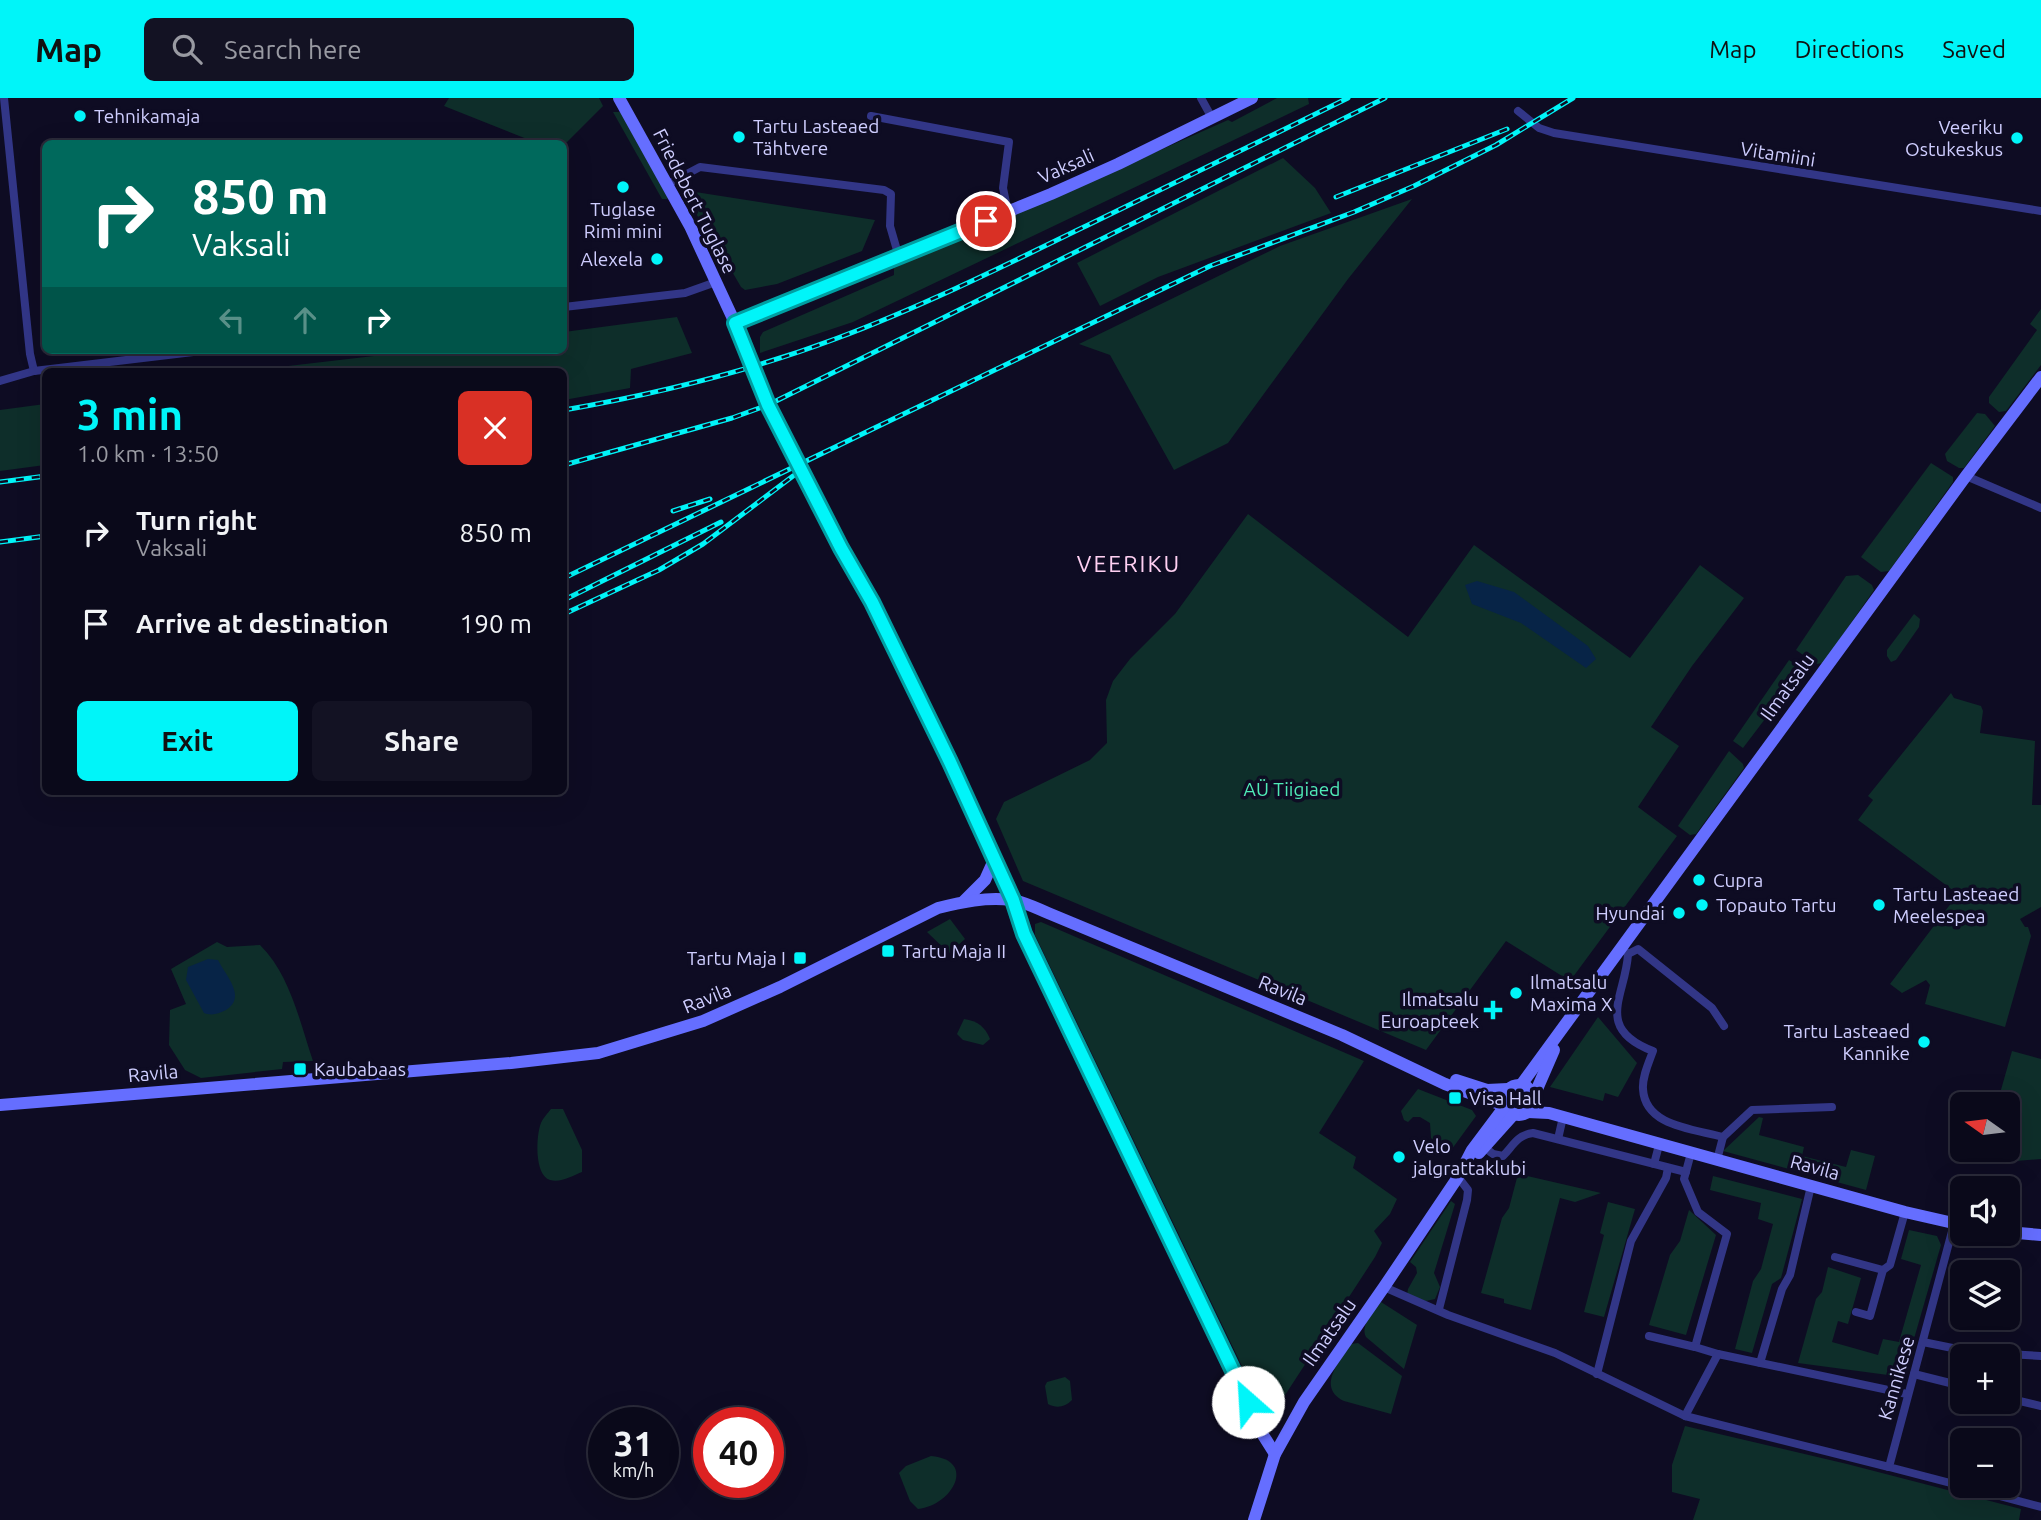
<!DOCTYPE html>
<html lang="en">
<head>
<meta charset="utf-8">
<style>
  :root { --surface:#0a091a; --page:#131223; --text:#f1f3f6; --muted:#999aa2; --line:#2a2a39; --accent:#00f5f9 }
  body { margin:0; font-family:Ubuntu,sans-serif; background:var(--page); color:var(--text); height:100vh; display:flex; flex-direction:column; font-size:26px; white-space:nowrap }
  * { box-sizing:border-box; margin:0 }
  p { font-size:23px; color:var(--muted) }
  .icon { flex:none; width:38px; height:38px; fill:none; stroke:currentColor; stroke-width:2; stroke-linecap:round; stroke-linejoin:round }
  .map { position:relative; flex:1; overflow:hidden }
  .side { position:absolute; left:42px; top:270px; width:525px; height:427px; display:flex; flex-direction:column; background:var(--surface); border-radius:10px; box-shadow:0 7px 28px #0002,0 0 0 2px var(--line) }
  .side>* { flex:none }
  .banner { position:absolute; left:42px; top:42px; width:525px; height:214px; border-radius:10px; box-shadow:0 7px 28px #0002,0 0 0 2px var(--line); background:#00695c; color:#fff; overflow:hidden }
  .needle { width:46px; rotate:284deg }
  .controls { position:absolute; left:1950px; top:994px; display:grid; gap:14px }
  .controls a { display:grid; place-items:center; width:70px; height:70px; border-radius:10px; background:var(--surface); box-shadow:0 7px 28px #0002,0 0 0 2px var(--line); font-size:35px }
  .speed { position:absolute; left:588px; top:1309px; display:flex; gap:14px; font-size:35px; font-weight:700; text-align:center }
  .speed>* { display:grid; place-content:center; width:91px; height:91px; border-radius:50%; background:var(--surface); box-shadow:0 7px 28px #0002,0 0 0 2px var(--line); line-height:1 }
  .speed small { font-size:18px; font-weight:400 }
  .speed .limit { border:10px solid #d22; background:#fff; color:#111 }
  .pin { position:absolute; display:grid; place-items:center; width:60px; height:60px; color:#fff; margin:-30px; border:4px solid #fff; border-radius:50%; box-shadow:0 2px 7px #0007 }
  .me { position:absolute; width:77px; margin:-38px; rotate:334deg; stroke-linejoin:round; filter:drop-shadow(0 0 5px #0008) }
  .turn { display:flex; align-items:center; gap:24px; height:147px; padding:0 35px; font-size:32px }
  .turn .icon { width:91px; height:91px; stroke-width:2.5 }
  .turn b { display:block; font-size:49px; line-height:60px }
  .lanes { display:flex; align-items:center; height:66px; padding:0 35px; background:#0003; justify-content:center; gap:35px; direction:ltr }
  .lanes .off { opacity:.35 }
  .round { display:grid; place-items:center; flex:none; width:74px; height:74px; border-radius:10px; background:var(--page) }
  .head { display:flex; align-items:center; justify-content:space-between; height:119px; padding:0 35px }
  h1 { font-size:42px; font-weight:700; line-height:52px; color:var(--accent) }
  .action { display:flex; gap:14px; margin-top:auto; padding:14px 35px }
  .action a { flex:1; height:80px; border-radius:10px; background:var(--accent); color:#111; font-size:28px; font-weight:700; line-height:80px; text-align:center }
  .action a+a { background:var(--page); color:var(--text) }
  ul { padding:0; list-style:none }
  li { display:flex; align-items:center; gap:21px; height:91px; padding:0 35px }
  li div { flex:1 }
  li b { display:block; font-size:26px }
  li em { font-style:normal }
  header { display:flex; align-items:center; gap:42px; box-sizing:border-box; height:98px; padding:0 35px; background:var(--accent); color:#111 }
  header strong { font-size:33px }
  nav { display:flex; gap:38px; margin-inline-start:auto; font-size:24px }
  .search { width:490px; height:63px; background:var(--page); display:flex; align-items:center; gap:18px; box-sizing:border-box; padding:0 24px; border-radius:10px; color:var(--muted); font-size:26px }
  .map>svg:first-child { display:block }
  .green { fill:#0e2e2a }
  .water { fill:#072447 }
  .lines { fill:none; stroke-linecap:round; stroke-linejoin:round }
  .street { stroke:#323687; stroke-width:8 }
  .secondary { stroke:#656eff; stroke-width:12 }
  .rail-casing { stroke:#00f5f9; stroke-width:5 }
  .rail { stroke:#0e0c23; stroke-width:2.5; stroke-dasharray:8; stroke-linecap:butt }
  .route-casing { stroke:#009fa2; stroke-width:18 }
  .route { stroke:#00f5f9; stroke-width:12 }
  .poi-dot { fill:#00f5f9; stroke:#0e0c23; stroke-width:2.5 }
  .labels { text-anchor:middle; dominant-baseline:central; stroke-width:7; stroke-linejoin:round; paint-order:stroke }
  .poi-label { font-size:19px; fill:#cfceff; stroke:#0e0c23; text-anchor:start }
  .street-label { font-size:19px; fill:#cfceff; stroke:#0e0c23 }
  .park-label { font-size:19px; fill:#4feab6; stroke:#0e0c23 }
  .quarter-label { font-size:23px; letter-spacing:2px; fill:#ffd0f2; stroke:#0e0c23 }
</style>
</head>
<body>
<header>
<strong>Map</strong>
<div class="search"><svg class="icon" aria-label="search" viewBox="0 0 24 24"><circle cx="10" cy="10" r="6"/><path d="M15 15l6 6"/></svg>Search here</div>
<nav><a>Map</a><a>Directions</a><a>Saved</a></nav>
</header>
<div class="map">
<svg width="2041" height="1422" viewBox="0 0 2041 1422">
  <rect width="100%" height="100%" fill="#0e0c23"/>
  <!-- green -->
  <g class="green">
    <path d="M449 0H599L603 8 565 46 537 45 444 8Z"/>
    <path d="M1277 0H1308L1309 6 853 224 760 255V239L763 234 894 177V170L1228 22 1232 24Z"/>
    <path d="M613 14H620L623 18 668 100 667 101H662Z"/>
    <path d="M1283 60 1315 90 1331 115 1158 179 1100 208 1077 165Z"/>
    <path d="M689 93 875 122 862 153 777 186 745 192 741 189 720 153 714 148 686 97Z"/>
    <path d="M1412 101 1348 181 1228 345 1174 372 1110 257 1079 246 1280 148Z"/>
    <path d="M2041 211V267L2006 313 1999 314 1989 305V299L2037 232 2030 226Z"/>
    <path d="M677 219 692 255 631 271 630 290 564 302V273H246L425 252H564V234Z"/>
    <path d="M45 306V367L0 373V312Z"/>
    <path d="M1977 315 1985 316 1995 328 1964 370H1959L1947 363 1945 356Z"/>
    <path d="M1931 365 1953 379V384L1889 473 1881 474 1861 459Z"/>
    <path d="M1248 416 1408 539 1474 447 1630 560 1700 467 1744 500 1692 568 1651 629 1679 648 1638 709 1677 738 1570 883 1506 843 1426 952 1023 783 996 721 1004 704 1090 662 1107 645 1106 602 1113 583 1130 561 1175 516Z"/>
    <path d="M1858 477 1872 487 1874 492 1823 565 1816 566 1796 552 1846 478Z"/>
    <path d="M1914 516 1920 521 1919 529 1896 562 1891 564 1887 558V552Z"/>
    <path d="M1789 562 1803 571 1743 650 1733 643Z"/>
    <path d="M1951 595 1954 600 1981 608 1983 613 1980 635 2035 643 2032 707H2041V809L2020 821 2025 829H2028L2031 838 2005 929 1925 906 1930 887 1926 882 1902 895 1890 886 1958 796 1858 722 1873 702 1868 698Z"/>
    <path d="M1729 653 1743 666 1744 670 1696 736 1690 737 1678 728Z"/>
    <path d="M950 821 965 841 949 855 927 834Z"/>
    <path d="M1041 824 1364 963 1319 1035 1356 1059 1353 1070 1397 1101 1390 1116 1374 1133 1382 1145 1375 1159 1276 1311 1270 1316 1264 1314 1035 837V826Z"/>
    <path d="M217 844 227 849 260 847C290 876 300 925 313 963L283 964 282 971 201 980 185 972 169 947 170 912 186 906 171 871Z"/>
    <path d="M1598 919 1637 965 1618 999 1605 995 1603 1003 1550 989Z"/>
    <path d="M964 921C978 923 985 929 990 941L983 947 963 942 957 936Z"/>
    <path d="M2012 953 2041 961V1061L1979 1066 1984 1052H2007V1006H1997Z"/>
    <path d="M1418 991 1472 1012 1476 1018 1449 1055 1431 1040 1430 1025 1420 1019H1413L1408 1024 1404 1022 1401 1013Z"/>
    <path d="M551 1011H563L582 1052V1074C572 1078 561 1085 550 1082 534 1077 536 1037 541 1025 543 1020 548 1015 551 1011Z"/>
    <path d="M1759 1019 1763 1020 1759 1037 1804 1049 1802 1058 1846 1069 1851 1052 1875 1058 1866 1092 1723 1053Z"/>
    <path d="M1518 1076 1601 1095 1575 1104 1560 1100 1531 1212 1504 1205V1201L1481 1195 1502 1120 1509 1110Z"/>
    <path d="M1713 1078 1802 1101 1781 1180 1772 1186 1752 1255 1735 1251 1753 1183 1761 1171 1773 1126 1758 1121 1761 1105 1710 1092Z"/>
    <path d="M1451 1103 1455 1106 1434 1175 1440 1189 1435 1201 1426 1203 1407 1197 1408 1191 1417 1175 1416 1169 1410 1164Z"/>
    <path d="M1608 1104 1635 1111 1604 1219 1584 1214 1604 1137 1600 1135Z"/>
    <path d="M1689 1112 1716 1137 1686 1237 1649 1227 1670 1157 1680 1143Z"/>
    <path d="M1909 1132 1937 1138 1941 1147 1903 1279 1798 1265 1816 1201 1822 1194 1828 1169 1861 1180 1848 1226 1838 1223 1832 1244 1878 1257 1883 1241 1899 1244 1921 1167 1901 1161Z"/>
    <path d="M1381 1204 1417 1227 1404 1271 1366 1239C1360 1227 1374 1214 1381 1204Z"/>
    <path d="M1358 1245 1402 1278 1391 1316 1344 1303C1316 1289 1340 1263 1351 1246Z"/>
    <path d="M1065 1279 1070 1283 1072 1302C1065 1309 1057 1311 1048 1306L1045 1288 1047 1284Z"/>
    <path d="M1685 1328 1847 1366 2021 1411 2019 1422H1693L1700 1401 1672 1394V1367Z"/>
    <path d="M931 1358C977 1362 953 1407 918 1411L910 1403 899 1375 906 1368Z"/>
  </g>
  <!-- water -->
  <g class="water">
    <path d="M1477 483 1514 494 1588 548 1596 561 1586 570 1521 525 1472 506 1465 487Z"/>
    <path d="M208 861 218 862C226 878 247 899 226 912 218 916 212 918 204 915L186 882 188 869Z"/>
  </g>
  <g class="lines">
    <!-- street -->
    <g class="street">
      <path d="M4 0 30 256 34 273"/>
      <path d="M1201 0 1212 20"/>
      <path d="M1518 13 1539 30 1554 35 2041 113"/>
      <path d="M871 18 1009 44 1003 90 1008 114"/>
      <path d="M668 86 700 69 884 92 891 96 890 128 899 159"/>
      <path d="M564 209 685 195 716 184"/>
      <path d="M0 283 34 273 210 252"/>
      <path d="M1966 378 2041 410"/>
      <path d="M1621 849 1628 856C1626 897 1593 930 1653 953 1649 964 1642 979 1643 991 1645 1029 1695 1031 1723 1039"/>
      <path d="M1628 856 1638 851 1712 910 1724 928"/>
      <path d="M1558 1041 1563 1019"/>
      <path d="M1484 1049 1493 1056 1503 1058C1513 1048 1517 1037 1533 1035L1686 1074"/>
      <path d="M1717 1062 1723 1039 1752 1012 1832 1009"/>
      <path d="M1654 1066 1659 1047"/>
      <path d="M1954 1126 1889 1369 1962 1388"/>
      <path d="M1835 1159 1883 1172"/>
      <path d="M1384 1189 1448 1217 1555 1255 1685 1318 1889 1369"/>
      <path d="M1439 1211 1467 1102 1468 1092 1458 1079"/>
      <path d="M1856 1214 1870 1218 1883 1172 1890 1167 1905 1114"/>
      <path d="M1649 1238 1695 1249 1727 1136 1698 1114 1684 1081 1691 1055"/>
      <path d="M1923 1244 1972 1254 2041 1258"/>
      <path d="M1695 1249 1718 1256"/>
      <path d="M1760 1265 1782 1191 1790 1177 1811 1088"/>
      <path d="M1597 1276 1631 1143 1666 1080 1668 1070"/>
      <path d="M1914 1276 1962 1288"/>
      <path d="M2007 1300 2041 1308"/>
      <path d="M1685 1318 1718 1256 1907 1296"/>
      <path d="M1962 1388 2041 1409"/>
    </g>
    <!-- secondary -->
    <g class="secondary">
      <path d="M619 0 690 128 735 225 768 307 841 450 872 504 947 656 1013 802 1024 836 1263 1337 1275 1356"/>
      <path d="M735 225 1051 96 1118 66 1252 0"/>
      <path d="M964 803 985 782 994 762"/>
      <path d="M1456 982 1487 992 1508 991"/>
      <circle cx="1519" cy="1002" r="15"/>
      <path d="M1521 987 1966 378 2041 279"/>
      <path d="M1534 998 1554 952"/>
      <path d="M0 1007 511 965 598 955 703 923 780 889 938 810C962 804 986 799 1011 802 1023 803 1036 810 1048 815L1342 937 1445 986 1505 1008"/>
      <path d="M1528 1014 1549 1015 1905 1114 1962 1127"/>
      <path d="M1479 1055 1514 1016"/>
      <path d="M2007 1134 2041 1137"/>
      <path d="M1254 1422 1275 1356 1304 1304 1384 1189 1458 1079 1472 1052 1505 1008"/>
    </g>
    <defs>
      <g id="rail">
        <path d="M1336 99 1507 31"/>
        <path d="M564 312C656 296 747 274 835 241 921 209 1004 168 1086 128 1174 85 1261 43 1348 0"/>
        <path d="M564 367 732 320 768 307 1385 0"/>
        <path d="M0 384 46 378"/>
        <path d="M673 413 710 401"/>
        <path d="M0 444 46 438"/>
        <path d="M564 480 1210 168 1354 114 1414 88 1496 47 1573 0"/>
        <path d="M564 502 721 424"/>
        <path d="M564 516 659 472 703 446 793 378"/>
      </g>
    </defs>
    <!-- rail casing -->
    <use href="#rail" class="rail-casing"/>
    <!-- rail -->
    <use href="#rail" class="rail"/>
  </g>
  <g class="lines">
    <defs>
      <path id="route" d="M986 123 735 225 768 307 841 450 872 504 950 664 1013 802 1024 836 1248 1304"/>
    </defs>
    <!-- route casing -->
    <use href="#route" class="route-casing"/>
    <!-- route -->
    <use href="#route" class="route"/>
  </g>
  <!-- markers -->
  <g class="poi-dot">
    <circle cx="80" cy="18" r="7"/>
    <circle cx="739" cy="39" r="7"/>
    <circle cx="2017" cy="40" r="7"/>
    <circle cx="623" cy="89" r="7"/>
    <circle cx="657" cy="161" r="7"/>
    <circle cx="1699" cy="782" r="7"/>
    <circle cx="1702" cy="807" r="7"/>
    <circle cx="1879" cy="807" r="7"/>
    <circle cx="1679" cy="815" r="7"/>
    <rect x="881" y="846" width="14" height="14" rx="3.5"/>
    <rect x="793" y="853" width="14" height="14" rx="3.5"/>
    <circle cx="1516" cy="895" r="7"/>
    <path d="M1489.5 901.5h7v7h7v7h-7v7h-7v-7h-7v-7h7z"/>
    <circle cx="1924" cy="944" r="7"/>
    <rect x="293" y="964" width="14" height="14" rx="3.5"/>
    <rect x="1448" y="993" width="14" height="14" rx="3.5"/>
    <circle cx="1399" cy="1059" r="7"/>
  </g>
  <g class="labels">
    <!-- poi labels -->
    <g class="poi-label">
      <text x="94" y="18">Tehnikamaja</text>
      <text x="753" y="28">Tartu Lasteaed<tspan x="753" dy="22">Tähtvere</tspan></text>
      <text x="2003" y="29" text-anchor="end">Veeriku<tspan x="2003" dy="22">Ostukeskus</tspan></text>
      <text x="623" y="111" text-anchor="middle">Tuglase<tspan x="623" dy="22">Rimi mini</tspan></text>
      <text x="643" y="161" text-anchor="end">Alexela</text>
      <text x="1713" y="782">Cupra</text>
      <text x="1893" y="796">Tartu Lasteaed<tspan x="1893" dy="22">Meelespea</tspan></text>
      <text x="1716" y="807">Topauto Tartu</text>
      <text x="1665" y="815" text-anchor="end">Hyundai</text>
      <text x="902" y="853">Tartu Maja II</text>
      <text x="786" y="860" text-anchor="end">Tartu Maja I</text>
      <text x="1530" y="884">Ilmatsalu<tspan x="1530" dy="22">Maxima X</tspan></text>
      <text x="1479" y="901" text-anchor="end">Ilmatsalu<tspan x="1479" dy="22">Euroapteek</tspan></text>
      <text x="1910" y="933" text-anchor="end">Tartu Lasteaed<tspan x="1910" dy="22">Kannike</tspan></text>
      <text x="314" y="971">Kaubabaas</text>
      <text x="1469" y="1000">Visa Hall</text>
      <text x="1413" y="1048">Velo<tspan x="1413" dy="22">jalgrattaklubi</tspan></text>
    </g>
    <!-- street labels -->
    <g class="street-label">
      <text transform="translate(1778 56) rotate(9)">Vitamiini</text>
      <text transform="translate(1066 68) rotate(-24)">Vaksali</text>
      <text transform="translate(695 103) rotate(63)">Friedebert Tuglase</text>
      <text transform="translate(1787 589) rotate(-54)">Ilmatsalu</text>
      <text transform="translate(1283 892) rotate(22)">Ravila</text>
      <text transform="translate(707 900) rotate(-22)">Ravila</text>
      <text transform="translate(153 975) rotate(-5)">Ravila</text>
      <text transform="translate(1815 1069) rotate(15)">Ravila</text>
      <text transform="translate(1329 1234) rotate(-55)">Ilmatsalu</text>
      <text transform="translate(1896 1280) rotate(-74)">Kannikese</text>
    </g>
    <!-- park labels -->
    <g class="park-label">
      <text x="1292" y="691">AÜ Tiigiaed</text>
    </g>
    <!-- quarter labels -->
    <g class="quarter-label">
      <text x="1129" y="465">VEERIKU</text>
    </g>
  </g>
</svg>
<div class="controls">
<a><svg class="needle" viewBox="-14 -14 28 28"><path d="M0-13l5 13h-10z" fill="#e53935"/><path d="M0 13l5-13h-10z" fill="#999aa2"/></svg></a>
<a><svg class="icon" aria-label="sound" viewBox="0 0 24 24"><path d="M4 9h4l5-4v14l-5-4H4zM17 9q2 3 0 6"/></svg></a>
<a><svg class="icon" aria-label="layers" viewBox="0 0 24 24"><path d="M12 4l9 5-9 5-9-5zM3 14l9 5 9-5"/></svg></a>
<a>+</a>
<a>−</a>
</div>
<div class="speed"><div>31<small>km/h</small></div><div class="limit">40</div></div>
<div class="pin" style="left:986px;top:123px;background:#d93025"><svg class="icon" aria-label="arrive" viewBox="0 0 24 24"><path d="M6 21V4h12l-3 4 3 4H6"/></svg></div>
<svg class="me" style="left:1248px;top:1304px" viewBox="-20 -20 40 40"><circle r="19" fill="#fff"/><path d="M0-13L10 11 0 6-10 11z" fill="#00f5f9"/></svg>
<div class="banner">
<div class="turn"><svg class="icon" aria-label="right" viewBox="0 0 24 24"><path d="M7 20v-9h11M14 6l5 5-5 5"/></svg><div><b>850 m</b>Vaksali</div></div>
<div class="lanes"><svg class="icon off" aria-label="left" viewBox="0 0 24 24"><path d="M17 20v-9H6M10 6l-5 5 5 5"/></svg><svg class="icon off" aria-label="ahead" viewBox="0 0 24 24"><path d="M12 20V5M6 11l6-6 6 6"/></svg><svg class="icon" aria-label="right" viewBox="0 0 24 24"><path d="M7 20v-9h11M14 6l5 5-5 5"/></svg></div>
</div>
<section class="side">
<div class="head"><div><h1>3 min</h1><p>1.0 km · 13:50</p></div><a class="round" style="background:#d93025;color:#fff"><svg class="icon" aria-label="close" viewBox="0 0 24 24"><path d="M6 6l12 12M18 6L6 18"/></svg></a></div>
<ul>
<li><svg class="icon" aria-label="right" viewBox="0 0 24 24"><path d="M7 20v-9h11M14 6l5 5-5 5"/></svg><div><b>Turn right</b><p>Vaksali</p></div><em>850 m</em></li>
<li><svg class="icon" aria-label="arrive" viewBox="0 0 24 24"><path d="M6 21V4h12l-3 4 3 4H6"/></svg><div><b>Arrive at destination</b></div><em>190 m</em></li>
</ul>
<div class="action"><a>Exit</a><a>Share</a></div>
</section>
</div>
</body>
</html>
